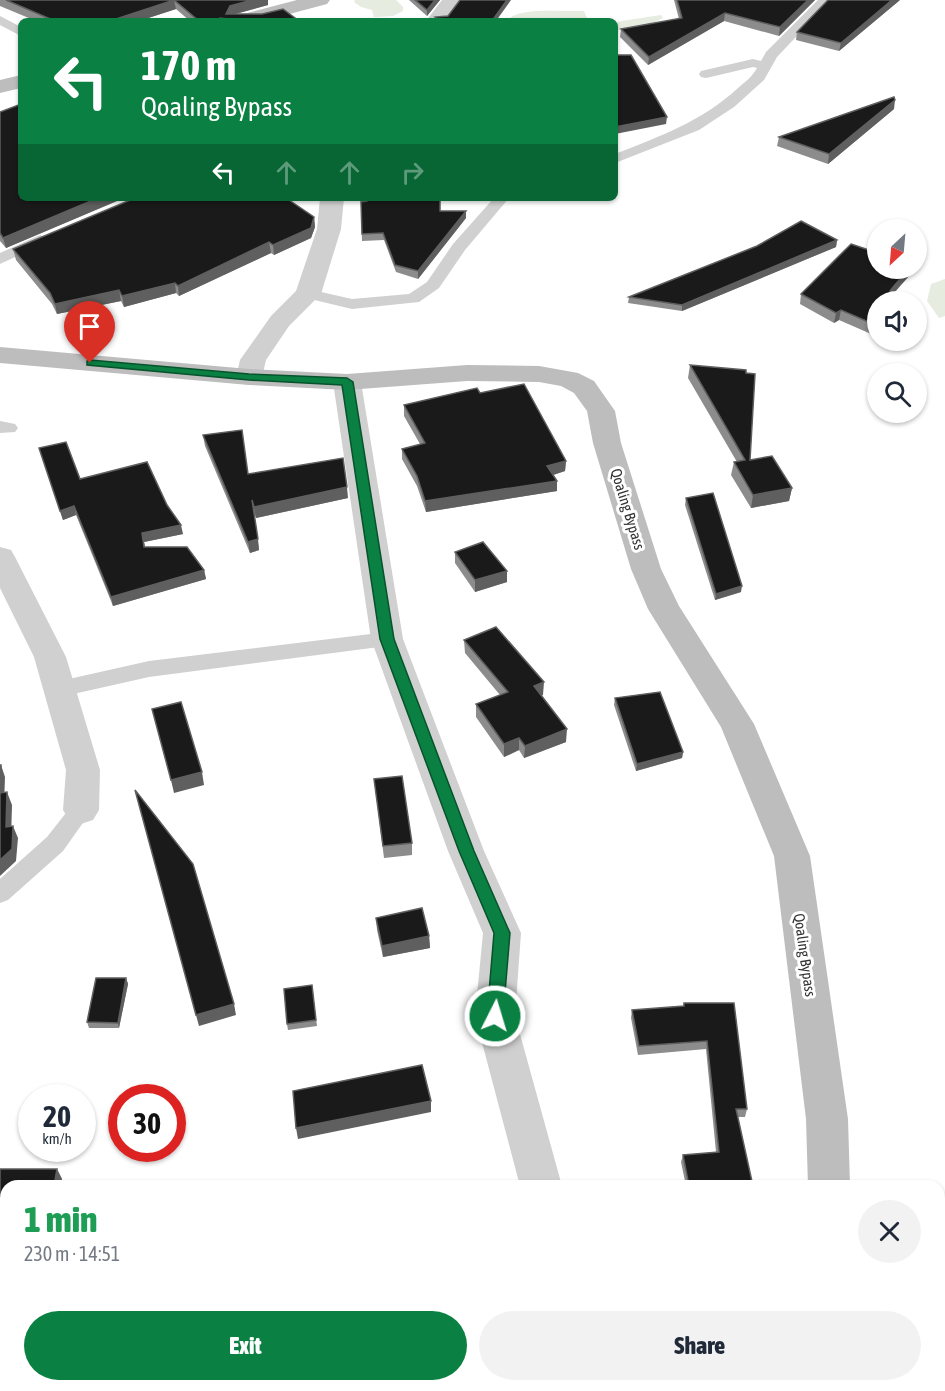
<!DOCTYPE html>
<html lang="en">
<head>
<meta charset="utf-8">
<style>
  :root { --surface:#fff; --page:#f2f2f3; --text:#1f2937; --muted:#747a83; --accent:#0b8043 }
  body { margin:0; font-family:"Asap Condensed",sans-serif; background:var(--page); color:var(--text); height:100vh; display:flex; flex-direction:column; font-size:22px; white-space:nowrap }
  * { box-sizing:border-box; margin:0 }
  p { font-size:20px; color:var(--muted) }
  .icon { flex:none; width:33px; height:33px; fill:none; stroke:currentColor; stroke-width:2; stroke-linecap:round; stroke-linejoin:round }
  .map { position:relative; flex:1; overflow:hidden }
  .drawer { position:absolute; left:0px; top:1180px; width:945px; height:212px; display:flex; flex-direction:column; background:var(--surface); border-radius:18px 18px 0 0; box-shadow:0 2px 4px #0004 }
  .drawer>* { flex:none }
  .hud { position:absolute; left:18px; top:18px; width:600px; height:183px; border-radius:9px; box-shadow:0 2px 4px #0004; background:#0b8043; color:#fff; overflow:hidden }
  .needle { width:39px; rotate:206deg }
  .controls { position:absolute; left:867px; top:219px; display:grid; gap:12px }
  .controls a { display:grid; place-items:center; width:60px; height:60px; border-radius:50%; background:var(--surface); box-shadow:0 2px 4px #0004; font-size:30px }
  .speed { position:absolute; left:18px; top:1084px; display:flex; gap:12px; font-size:30px; font-weight:700; text-align:center }
  .speed>* { display:grid; place-content:center; width:78px; height:78px; border-radius:50%; background:var(--surface); box-shadow:0 2px 4px #0004; line-height:1 }
  .speed small { font-size:15px; font-weight:400 }
  .speed .limit { border:9px solid #d22; background:#fff; color:#111 }
  .pin { position:absolute; display:grid; place-items:center; width:51px; height:51px; color:#fff; margin:-62px -26px; border-radius:50% 50% 50% 0; rotate:-45deg; box-shadow:0 0 6px #0007 }
  .pin .icon { rotate:45deg }
  .me { position:absolute; width:66px; margin:-33px; rotate:5deg; stroke-linejoin:round; filter:drop-shadow(0 0 4px #0008) }
  .turn { display:flex; align-items:center; gap:21px; height:126px; padding:0 24px; font-size:27px }
  .turn .icon { width:78px; height:78px; stroke-width:2.5 }
  .turn b { display:block; font-size:42px; line-height:51px }
  .lanes { display:flex; align-items:center; height:57px; padding:0 24px; background:#0003; justify-content:center; gap:30px; direction:ltr }
  .lanes .off { opacity:.35 }
  .round { display:grid; place-items:center; flex:none; width:63px; height:63px; border-radius:32px; background:var(--page) }
  .head { display:flex; align-items:center; justify-content:space-between; height:102px; padding:0 24px }
  h1 { font-size:36px; font-weight:800; line-height:45px; color:#1e9e55 }
  .cta { display:flex; gap:12px; margin-top:auto; padding:12px 24px }
  .cta a { flex:1; height:69px; border-radius:36px; background:var(--accent); color:#fff; font-size:24px; font-weight:800; line-height:69px; text-align:center }
  .cta a+a { background:var(--page); color:var(--text) }
  .map>svg:first-child { display:block }
  .green { fill:#e6ecdf }
  .lines { fill:none; stroke-linecap:round; stroke-linejoin:round }
  .service { fill:#d0d0d0; fill-rule:evenodd }
  .minor { fill:#d0d0d0; fill-rule:evenodd }
  .secondary { fill:#bdbdbd; fill-rule:evenodd }
  .wall { fill:#8c8c8c }
  .shaded-wall { fill:#5f5f5f }
  .building { fill:#1a1a1a; stroke:#5f5f5f; stroke-width:1.5 }
  .route { fill:#0b8043; stroke:#07532c; stroke-width:1.5 }
  .labels { text-anchor:middle; dominant-baseline:central; stroke-width:6; stroke-linejoin:round; paint-order:stroke }
  .street-label { font-size:15px; fill:#333; stroke:#fff }
</style>
</head>
<body>
<div class="map">
<svg width="945" height="1391" viewBox="0 0 945 1391">
  <rect width="100%" height="100%" fill="#fff"/>
  <!-- green -->
  <g class="green">
    <path d="M355 0H396L403 7V11L393 16 374 17 372 10 361 7 354 2Z"/>
    <path d="M571 11H584L587 18 594 21 508 20C517 8 555 11 571 11Z"/>
    <path d="M661 15 663 18 653 23 615 31V22Z"/>
    <path d="M945 279V316L939 318 927 301 931 284Z"/>
  </g>
  <g class="lines">
    <!-- service -->
    <g class="service">
      <path d="M818 0H831L777 57 764 80 734 107 699 130 615 163V154C660 136 701 122 738 88 745 82 752 77 757 68L753 67 706 78 701 77 699 74 701 71 753 59 761 61 766 52Z"/>
      <path d="M0 16 21 27V36L0 25Z"/>
      <path d="M494 198H509L465 250 439 288 419 302 352 309 302 297 300 294 308 289 352 299 409 294 427 282 453 244Z"/>
      <path d="M40 235 45 237 48 240 45 243 0 264V253Z"/>
      <path d="M0 421 15 424 18 428 15 432 0 433Z"/>
      <path d="M387 632 394 634 397 639 394 644 387 646 149 677 60 697 53 694 50 689 53 684 60 681 149 661Z"/>
      <path d="M81 801 89 804 92 810 63 851 8 900 0 903V879L47 837 73 804Z"/>
      <path d="M0 1306 6 1308V1336L0 1334Z"/>
    </g>
    <!-- minor -->
    <g class="minor">
      <path d="M442 0H462L446 21H426Z"/>
      <path d="M320 198H344L341 229 321 294 289 326 266 360 262 377 259 383 249 385 239 383 236 377 240 360 271 316 296 291 317 229Z"/>
      <path d="M347 374 357 376 361 382 403 639 484 851 521 933 515 1016 562 1186H520L475 1016 483 933 448 851 371 639 333 382 337 376Z"/>
      <path d="M0 547 11 550 15 557 66 657 100 770 99 810 93 820 81 824 69 820 63 810 66 770 34 657 0 588Z"/>
    </g>
    <!-- secondary -->
    <g class="secondary">
      <path d="M297 0H330L327 4 263 21H229L232 17Z"/>
      <path d="M21 75V88L0 93V80Z"/>
      <path d="M0 347 249 369 347 374 467 365 539 366 578 373 594 381 615 411 621 443 661 569 679 606 754 724 810 856 848 1119 850 1186H808L806 1119 774 856 721 727 648 609 631 569 593 443 587 411 574 393 561 386 539 382 467 381 347 390 249 385 0 363Z"/>
      <rect x="813" y="1386" width="46" height="5"/>
    </g>
  </g>
  <!-- wall -->
  <g class="wall">
    <path d="M0 0H268V5L236 14 299 21H190L176 9 139 21H36L0 6Z"/>
    <path d="M409 0H440L427 16Z"/>
    <path d="M674 0H815L779 36 724 21 648 65 620 37 621 29 679 19Z"/>
    <path d="M900 0 839 51 796 40 797 32Z"/>
    <path d="M894 109 828 164 777 146 779 137Z"/>
    <path d="M0 112 21 198H124L6 248 0 241Z"/>
    <path d="M367 201 440 211H466V218L418 279 396 272 384 240 362 241 361 202Z"/>
    <path d="M314 217 315 227 311 238 274 255 271 253 179 296 176 293 124 307 121 301 57 314 52 304 16 260 13 249Z"/>
    <path d="M837 240 836 247 682 311 628 303 629 297Z"/>
    <path d="M878 268H911L910 275 878 302V337L839 320 834 323 800 304 801 294Z"/>
    <path d="M690 365 750 460 792 488 789 501 751 508 731 475 734 462H737L688 378Z"/>
    <path d="M480 393 566 461 565 471 553 475 557 491 426 512 417 486 402 459V449L420 444 404 416V405Z"/>
    <path d="M203 435 248 474 348 498 256 518 254 512 259 550 250 553 205 446Z"/>
    <path d="M39 448 80 479 167 505 183 534 144 542 145 547 204 570 206 579 113 606 76 515 63 520Z"/>
    <path d="M686 498 741 592 715 600 685 505Z"/>
    <path d="M455 552 507 571V582L475 592 455 563Z"/>
    <path d="M464 640 543 695H542L566 742 524 758 519 750 504 757 476 717V704L500 695 465 653Z"/>
    <path d="M615 698 683 752 682 758 636 771 614 705Z"/>
    <path d="M374 779 412 843V855L384 858Z"/>
    <path d="M376 918 429 936 430 948 383 957 377 930Z"/>
    <path d="M126 978 128 984 119 1028H89L87 1022Z"/>
    <path d="M312 985 317 1026 288 1030 287 1024Z"/>
    <path d="M684 1003H734L747 1109 745 1117H738L753 1186H686L681 1162 683 1155 716 1152 706 1049 638 1055 631 1018 632 1010 683 1006Z"/>
    <path d="M0 1169H57L62 1179 6 1186V1242H0Z"/>
  </g>
  <!-- shaded-wall -->
  <g class="shaded-wall">
    <path d="M174 0 176 9 139 21H110Z"/>
    <path d="M252 0H268V5L231 15 226 14 230 6Z"/>
    <path d="M435 0H440L427 16V10Z"/>
    <path d="M507 0H511L496 21H492Z"/>
    <path d="M808 0H815L779 36 780 27Z"/>
    <path d="M892 0H900L839 51 841 43Z"/>
    <path d="M725 13 724 21 648 65 649 57Z"/>
    <path d="M895 100 894 109 828 164 829 154Z"/>
    <path d="M667 117 666 124 615 134V127Z"/>
    <path d="M98 198H124L6 248 3 238Z"/>
    <path d="M466 211V218L418 279V271Z"/>
    <path d="M314 217 315 227 311 238 274 255 273 245Z"/>
    <path d="M837 240 836 247 682 311V305Z"/>
    <path d="M269 242 271 253 179 296 178 286Z"/>
    <path d="M909 268H911L910 275 887 301 890 291Z"/>
    <path d="M175 283 176 293 124 307 122 296Z"/>
    <path d="M119 290 121 301 57 314 55 304Z"/>
    <path d="M841 310 839 320 834 323 836 313Z"/>
    <path d="M566 461 565 471 547 477V466Z"/>
    <path d="M557 481V491L426 512 425 501Z"/>
    <path d="M347 487 348 498 256 518 254 507Z"/>
    <path d="M792 488 789 501 751 508 753 495Z"/>
    <path d="M74 506 76 515 63 520 60 511Z"/>
    <path d="M181 525 183 534 144 542 146 556 142 533Z"/>
    <path d="M258 539 259 550 250 553 248 542Z"/>
    <path d="M204 570 206 579 113 606 111 597Z"/>
    <path d="M507 571V582L475 592V580Z"/>
    <path d="M742 586 741 592 715 600 716 594Z"/>
    <path d="M544 682 543 695 534 698V686Z"/>
    <path d="M567 729 566 742 524 758 525 746Z"/>
    <path d="M519 738V750L504 757V744Z"/>
    <path d="M683 752 682 758 636 771 637 764Z"/>
    <path d="M1 765 5 777 4 805 0 793Z"/>
    <path d="M202 772 204 785 174 793 171 780Z"/>
    <path d="M7 792 12 805 11 839 6 827Z"/>
    <path d="M13 826 18 838 16 861 0 876V860Z"/>
    <path d="M429 936 430 948 383 957 382 946Z"/>
    <path d="M126 978 128 984 119 1028 118 1023Z"/>
    <path d="M234 1004 236 1015 199 1026 196 1015Z"/>
    <path d="M431 1101V1112L298 1139 296 1128Z"/>
    <path d="M57 1169 62 1179 61 1186H54Z"/>
  </g>
  <!-- building -->
  <g class="building">
    <path d="M6 0H174L110 21H55Z"/>
    <path d="M174 0H252L230 6 226 14H262L283 9 299 21H246L220 18 219 21H199Z"/>
    <path d="M415 0H435L427 10Z"/>
    <path d="M460 0H507L492 21H439L435 17 448 16Z"/>
    <path d="M677 0H808L780 27 725 13 649 57 621 29 682 18Z"/>
    <path d="M828 0H892L841 43 797 32Z"/>
    <path d="M615 55H631L667 117 615 127Z"/>
    <path d="M894 97 895 100 829 154 779 137Z"/>
    <path d="M21 104V198H98L3 238 0 233V112Z"/>
    <path d="M135 198H286L314 217 311 228 273 245 269 242 178 286 175 283 122 296 119 290 55 304 50 293 13 249Z"/>
    <path d="M368 198H440V211H466L418 271 395 265 383 233 362 234 361 202 367 201Z"/>
    <path d="M801 221 837 240 682 305 629 297 757 246Z"/>
    <path d="M851 244 878 253V268H909L890 291 914 301 913 302H878V326L841 310 836 313 801 294Z"/>
    <path d="M690 365 746 370V373L755 374 750 460 772 456 792 488 753 495 734 462 745 460Z"/>
    <path d="M524 384 566 461 547 466 557 481 425 501 417 476 402 449 425 443 404 405 477 388 480 393Z"/>
    <path d="M242 430 248 474 343 458 347 487 254 507 252 500 258 539 248 542 203 435Z"/>
    <path d="M66 442 80 479 147 462 167 505 181 525 142 533 144 547H187L204 570 111 597 74 506 60 511 39 448Z"/>
    <path d="M713 493 742 586 716 594 686 498Z"/>
    <path d="M483 542 507 571 475 580 455 552Z"/>
    <path d="M496 627 544 682 534 686 567 729 525 746 519 738 504 744 476 704 508 692 464 640Z"/>
    <path d="M660 692 683 752 637 764 615 698Z"/>
    <path d="M181 702 202 772 171 780 152 709Z"/>
    <path d="M0 765H1L0 793 7 792 6 827 13 826 12 849 0 860Z"/>
    <path d="M402 776 412 843 383 846 374 779Z"/>
    <path d="M135 790 193 864 234 1004 196 1015Z"/>
    <path d="M422 908 429 936 382 946 376 918Z"/>
    <path d="M96 978H126L118 1023 87 1022Z"/>
    <path d="M312 985 316 1020 287 1024 284 989Z"/>
    <path d="M684 1003H734L747 1109H736L753 1186H689L683 1155 719 1152 707 1041 639 1046 632 1010 684 1006Z"/>
    <path d="M422 1065 431 1101 296 1128 293 1091Z"/>
    <path d="M0 1169H57L54 1186H6V1232H0Z"/>
    <path d="M193 1386H211L217 1391H188Z"/>
  </g>
  <!-- route -->
  <path class="route" d="M90 360 249 374 347 378 353 382 394 639 474 851 510 933 503 1016 500 1021 495 1023 489 1021 487 1016 494 933 459 851 380 639 342 385 249 380 87 365V361Z"/>
  <g class="labels">
    <!-- street labels -->
    <g class="street-label">
      <text transform="translate(628 509) rotate(73)">Qoaling Bypass</text>
      <text transform="translate(805 955) rotate(82)">Qoaling Bypass</text>
    </g>
  </g>
</svg>
<div class="controls">
<a><svg class="needle" viewBox="-14 -14 28 28"><path d="M0-13l5 13h-10z" fill="#e53935"/><path d="M0 13l5-13h-10z" fill="#747a83"/></svg></a>
<a><svg class="icon" aria-label="sound" viewBox="0 0 24 24"><path d="M4 9h4l5-4v14l-5-4H4zM17 9q2 3 0 6"/></svg></a>
<a><svg class="icon" aria-label="search" viewBox="0 0 24 24"><circle cx="10" cy="10" r="6"/><path d="M15 15l6 6"/></svg></a>
</div>
<div class="speed"><div>20<small>km/h</small></div><div class="limit">30</div></div>
<div class="pin" style="left:90px;top:363px;background:#d93025"><svg class="icon" aria-label="arrive" viewBox="0 0 24 24"><path d="M6 21V4h12l-3 4 3 4H6"/></svg></div>
<svg class="me" style="left:495px;top:1016px" viewBox="-20 -20 40 40"><circle r="17" fill="#0b8043" stroke="#fff" stroke-width="3"/><path d="M0-11L8 9 0 5-8 9z" fill="#fff"/></svg>
<div class="hud">
<div class="turn"><svg class="icon" aria-label="left" viewBox="0 0 24 24"><path d="M17 20v-9H6M10 6l-5 5 5 5"/></svg><div><b>170 m</b>Qoaling Bypass</div></div>
<div class="lanes"><svg class="icon" aria-label="left" viewBox="0 0 24 24"><path d="M17 20v-9H6M10 6l-5 5 5 5"/></svg><svg class="icon off" aria-label="ahead" viewBox="0 0 24 24"><path d="M12 20V5M6 11l6-6 6 6"/></svg><svg class="icon off" aria-label="ahead" viewBox="0 0 24 24"><path d="M12 20V5M6 11l6-6 6 6"/></svg><svg class="icon off" aria-label="right" viewBox="0 0 24 24"><path d="M7 20v-9h11M14 6l5 5-5 5"/></svg></div>
</div>
<section class="drawer">
<div class="head"><div><h1>1 min</h1><p>230 m · 14:51</p></div><a class="round"><svg class="icon" aria-label="close" viewBox="0 0 24 24"><path d="M6 6l12 12M18 6L6 18"/></svg></a></div>
<div class="cta"><a>Exit</a><a>Share</a></div>
</section>
</div>
</body>
</html>
